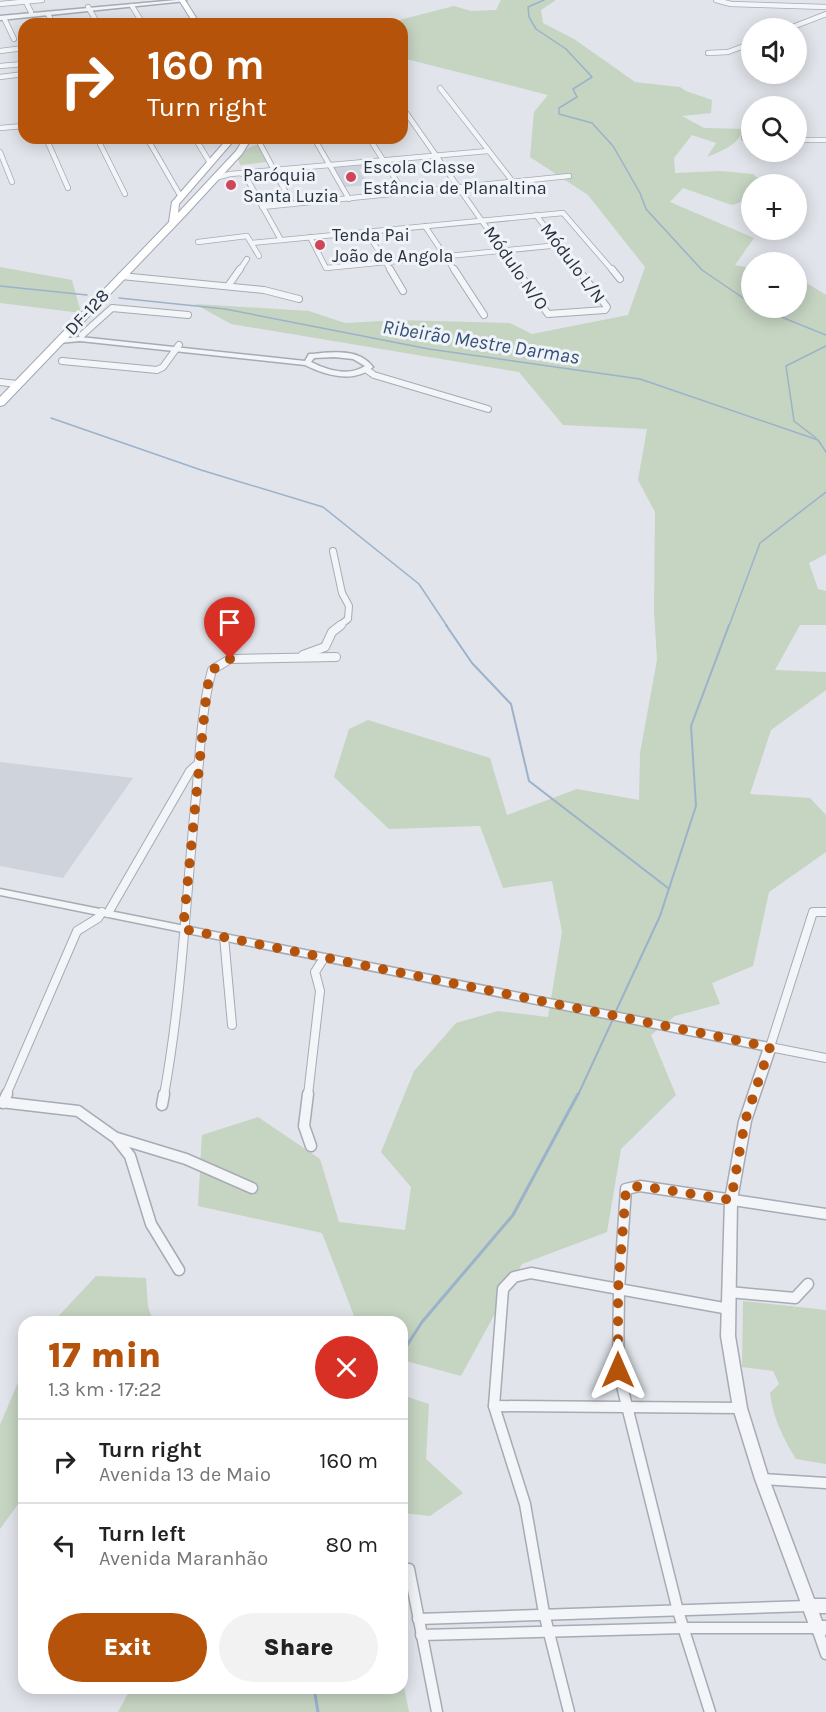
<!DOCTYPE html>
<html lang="en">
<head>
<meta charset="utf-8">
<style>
  :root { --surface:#fff; --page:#f2f2f2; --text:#222; --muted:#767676; --line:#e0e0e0; --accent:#b45309 }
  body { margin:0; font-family:Karla,sans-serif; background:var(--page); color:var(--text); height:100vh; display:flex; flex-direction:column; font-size:22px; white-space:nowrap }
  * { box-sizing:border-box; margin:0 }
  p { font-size:20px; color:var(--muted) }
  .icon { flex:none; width:33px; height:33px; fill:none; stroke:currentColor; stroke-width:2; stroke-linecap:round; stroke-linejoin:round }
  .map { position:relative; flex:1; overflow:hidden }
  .drawer { position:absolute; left:18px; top:1316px; width:390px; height:378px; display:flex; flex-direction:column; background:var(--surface); border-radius:18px; box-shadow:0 3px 15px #0003 }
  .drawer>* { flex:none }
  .banner { position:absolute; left:18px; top:18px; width:390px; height:126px; border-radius:18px; box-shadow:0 3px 15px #0003; background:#b45309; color:#fff; overflow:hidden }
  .tools { position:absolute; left:741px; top:18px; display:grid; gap:12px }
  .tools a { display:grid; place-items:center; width:66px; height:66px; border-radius:50%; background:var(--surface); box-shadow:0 3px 15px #0003; font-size:30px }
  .pin { position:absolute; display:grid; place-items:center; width:51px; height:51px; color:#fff; margin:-62px -26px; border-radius:50% 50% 50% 0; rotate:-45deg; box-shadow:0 0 6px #0007 }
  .pin .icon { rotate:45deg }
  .me { position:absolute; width:66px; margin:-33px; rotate:0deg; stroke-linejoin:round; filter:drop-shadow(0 0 4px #0008) }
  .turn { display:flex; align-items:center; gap:21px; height:126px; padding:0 30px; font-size:27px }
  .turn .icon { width:78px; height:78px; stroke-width:2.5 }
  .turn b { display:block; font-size:42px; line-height:51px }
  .round { display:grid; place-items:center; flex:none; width:63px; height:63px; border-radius:32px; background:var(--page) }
  .head { display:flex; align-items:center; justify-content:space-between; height:102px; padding:0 30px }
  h1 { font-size:36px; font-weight:800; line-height:45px; color:var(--accent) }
  .button { display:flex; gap:12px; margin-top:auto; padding:12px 30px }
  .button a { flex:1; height:69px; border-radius:36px; background:var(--accent); color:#fff; font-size:24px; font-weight:800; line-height:69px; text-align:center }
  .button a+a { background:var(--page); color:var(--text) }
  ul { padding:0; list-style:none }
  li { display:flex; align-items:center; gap:18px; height:84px; padding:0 30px; border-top:2px solid var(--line) }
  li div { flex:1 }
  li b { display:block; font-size:22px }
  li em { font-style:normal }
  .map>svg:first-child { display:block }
  .built { fill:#cfd3dc }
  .green { fill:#c6d4c2 }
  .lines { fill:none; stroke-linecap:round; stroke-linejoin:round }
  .stream-far2 { stroke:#9bb2ca; stroke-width:1.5 }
  .stream-far1 { stroke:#9bb2ca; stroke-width:2 }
  .stream { stroke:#9bb2ca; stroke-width:3 }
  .minor-far3-casing { stroke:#a6abb4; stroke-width:6 }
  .minor-far2-casing { stroke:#a6abb4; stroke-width:8 }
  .minor-far1-casing { stroke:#a6abb4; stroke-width:10 }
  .minor-casing { stroke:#a6abb4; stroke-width:13 }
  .tertiary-casing { stroke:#a6abb4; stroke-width:3 }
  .primary-casing { stroke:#a0a8b5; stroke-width:2 }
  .minor-far3 { stroke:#f3f5f8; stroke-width:4.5 }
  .minor-far2 { stroke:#f3f5f8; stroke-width:6 }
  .minor-far1 { stroke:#f3f5f8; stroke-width:8 }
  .minor { stroke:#f3f5f8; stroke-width:10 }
  .tertiary { fill:#f3f5f8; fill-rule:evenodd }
  .primary { fill:#fff; fill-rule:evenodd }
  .route { stroke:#b45309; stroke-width:10; stroke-dasharray:0 18 }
  .poi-dot { fill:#cf4559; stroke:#f0f3f7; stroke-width:2 }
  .labels { text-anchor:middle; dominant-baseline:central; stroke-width:6; stroke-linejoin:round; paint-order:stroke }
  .far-poi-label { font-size:18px; fill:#293241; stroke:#f0f3f7; text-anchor:start }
  .far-street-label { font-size:18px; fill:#293241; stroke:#f0f3f7 }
  .far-water-label { font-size:20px; font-style:italic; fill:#335076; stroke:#f0f3f7 }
</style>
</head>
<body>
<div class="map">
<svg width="826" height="1712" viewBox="0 0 826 1712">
  <rect width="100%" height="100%" fill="#e1e4ea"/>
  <!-- built -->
  <g class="built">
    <path d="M379 163 382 167 359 169 369 185 345 187 334 167Z"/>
    <path d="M0 762 133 778 63 878 0 866Z"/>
  </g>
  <!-- green -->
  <g class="green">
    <path d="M501 0H556L541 10 543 23 574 39 635 82 680 87 686 91 712 100 711 113 682 116 704 128 745 129C736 146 724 150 707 157L716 143 692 135 674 158 675 173 720 171 753 174 764 184H752L751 199 732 205 683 188 670 202 754 238 735 265 751 268 752 308H796L797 277 826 295V554L809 563 818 589 826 591V625H800L775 670 826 672V690L771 730 750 794 810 798 826 815V852L769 892 753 966 712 983 720 1004 675 1016 651 1035 676 1095 621 1149 607 1232 522 1264 461 1376 402 1360V1322L356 1321 322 1233 198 1206 202 1135 258 1117 320 1159 339 1222 405 1230 411 1187 381 1152 414 1071 456 1023 498 1011 548 1017 562 932 552 881 503 888 480 826 389 829 334 777 349 729 368 720 490 758 507 815 577 789 639 800 640 753 657 660 654 610 655 512 638 480 647 429 563 425 519 372 231 324 195 304 309 311 345 323 399 320 510 323 532 334 628 315 645 267 588 195 530 157 534 112 548 95 402 58V24H384L454 6 471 11 496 10Z"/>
    <path d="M258 145 267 162 240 165 238 158C244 151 249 146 258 145Z"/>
    <path d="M0 267 72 280 81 313 0 303Z"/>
    <path d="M96 1276 146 1278 148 1307 153 1321H54Z"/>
    <path d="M743 1301 826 1310V1464L796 1459C783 1438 773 1418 770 1393L779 1384 773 1371 742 1367Z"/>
    <path d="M24 1368V1496L0 1529V1425Z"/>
    <path d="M402 1395 429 1404 426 1459 463 1493 430 1516 402 1513Z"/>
    <path d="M402 1676 409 1712H118L131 1688H402Z"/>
  </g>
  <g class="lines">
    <!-- stream-far2 -->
    <g class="stream-far2">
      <path d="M544 0 528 7 529 17 536 29 566 49 592 77 573 89 577 97 559 108V114L592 123 613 146 640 193 646 209 702 270 752 304"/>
      <path d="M0 286 87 295"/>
      <path d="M119 298 225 309 429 349 640 379 818 440 826 452"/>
      <path d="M759 308 826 335"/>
      <path d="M51 418 201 470 323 507 419 584 447 626"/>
      <path d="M816 438 794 421 786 366 826 346"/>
      <path d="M729 626 760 543 826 492"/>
    </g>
    <!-- stream-far1 -->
    <g class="stream-far1">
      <path d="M446 625 472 663 511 704 529 781 668 888"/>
      <path d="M615 1013 660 916 696 806 691 726 729 625"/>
      <path d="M578 1095 613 1019"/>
    </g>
    <!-- stream -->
    <g class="stream">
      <path d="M402 1353 422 1322 513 1215 578 1094"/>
      <path d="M314 1688 318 1712"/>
    </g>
    <defs>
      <g id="minor-far3">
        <path d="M25 0 31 12"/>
        <path d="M716 0 731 4 826 7"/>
        <path d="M0 4 42 0"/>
        <path d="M132 6 143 24"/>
        <path d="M88 7 98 24"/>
        <path d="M48 14 53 24"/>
        <path d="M4 18 14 39"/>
        <path d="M790 28 826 14"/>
        <path d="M0 51 24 48"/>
        <path d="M708 53 728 52 752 43"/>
        <path d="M0 66 24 64"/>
        <path d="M0 77 24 74"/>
        <path d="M440 88 513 182"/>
        <path d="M402 107 517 271"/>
        <path d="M0 128 24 126"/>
        <path d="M46 138 68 188"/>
        <path d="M97 138 125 194"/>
        <path d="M147 138 181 197"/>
        <path d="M195 138 210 163"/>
        <path d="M257 138 292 204"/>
        <path d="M314 138 349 199"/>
        <path d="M369 138 405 194"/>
        <path d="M744 138H752"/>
        <path d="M796 140H826"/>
        <path d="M0 152 12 182"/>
        <path d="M240 173 245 175 281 240"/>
        <path d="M215 178 230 174 488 151"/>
        <path d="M262 207 569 176"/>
        <path d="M536 215 579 271"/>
        <path d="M425 226 455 271"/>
        <path d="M367 232 391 271"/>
        <path d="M310 237 326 268 560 245"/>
        <path d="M198 242 247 236 259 256"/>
        <path d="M252 243 563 213 613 271"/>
        <path d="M239 271 247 259"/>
      </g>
      <g id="minor-far2">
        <path d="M390 269 403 291"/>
        <path d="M454 269 484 315"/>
        <path d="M516 269 548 314 605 310 607 307 578 269"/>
        <path d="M612 269 620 279"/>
        <path d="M121 276 264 290 299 299"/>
        <path d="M228 286 240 269"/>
        <path d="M82 335 112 308 188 315"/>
        <path d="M62 361 157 370 163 367 179 345"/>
        <path d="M367 370 374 375 488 409"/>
        <path d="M0 382 17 384"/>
        <path d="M333 551 342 593 349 606 348 619 339 626"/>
      </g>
      <g id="minor-far1">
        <path d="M303 655 325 647 332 632 341 625"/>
        <path d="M826 912H813L770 1047 826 1058"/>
        <path d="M108 913 190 771 199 763"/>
        <path d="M224 937 232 1025"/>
        <path d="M6 1095 77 931 98 918 102 912"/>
        <path d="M164 1095C182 997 186 896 196 796 200 755 201 710 212 670L230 659 336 657"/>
        <path d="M308 1095 320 991 315 972 324 958"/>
      </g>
      <g id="minor">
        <path d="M308 1094 304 1126 311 1146"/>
        <path d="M0 1102 78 1111 116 1138 130 1156 151 1224 179 1270"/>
        <path d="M3 1103 7 1094"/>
        <path d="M162 1105 164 1094"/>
        <path d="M117 1138 186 1159 252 1188"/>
        <path d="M729 1292 795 1298 808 1284"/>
        <path d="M494 1406 740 1408"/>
        <path d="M762 1479 826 1483"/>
        <path d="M409 1569 437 1712"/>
        <path d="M418 1619 808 1606"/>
        <path d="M421 1635 685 1628H817L826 1654"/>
        <path d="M569 1712 544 1613 525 1504 494 1406 503 1289 514 1277 531 1273 729 1309"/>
        <path d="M710 1712 678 1611 618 1370 619 1290 626 1189 640 1186 826 1214"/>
      </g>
      <g id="tertiary">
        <path d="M177 0 186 1 0 20V16Z"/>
        <path d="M80 337 305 361 309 354H312C332 352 359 348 373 367 354 384 325 375 305 365L80 341 59 343 55 341 59 339ZM334 357 353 359 365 366C349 377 327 370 311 362L314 358Z"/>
        <path d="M0 889 774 1044 776 1047 751 1121 737 1200 735 1336 747 1408 769 1479 814 1599H826V1613H819L822 1621H826V1635L812 1633 755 1479 733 1408 721 1336 725 1200 739 1121 763 1050 0 895Z"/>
      </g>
      <g id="primary">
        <path d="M179 0H185L200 24H194Z"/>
        <path d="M228 138H236L179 204 178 213 236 151 244 138H252L242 154 184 217 4 405 0 406V397L169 222 172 202Z"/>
      </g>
    </defs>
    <!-- minor-far3 casing -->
    <use href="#minor-far3" class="minor-far3-casing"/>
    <!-- minor-far2 casing -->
    <use href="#minor-far2" class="minor-far2-casing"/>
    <!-- minor-far1 casing -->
    <use href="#minor-far1" class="minor-far1-casing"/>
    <!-- minor casing -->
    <use href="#minor" class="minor-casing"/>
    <!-- tertiary casing -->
    <use href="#tertiary" class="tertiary-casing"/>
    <!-- primary casing -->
    <use href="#primary" class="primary-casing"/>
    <!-- minor-far3 -->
    <use href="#minor-far3" class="minor-far3"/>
    <!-- minor-far2 -->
    <use href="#minor-far2" class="minor-far2"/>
    <!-- minor-far1 -->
    <use href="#minor-far1" class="minor-far1"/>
    <!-- minor -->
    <use href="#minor" class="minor"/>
    <!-- tertiary -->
    <use href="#tertiary" class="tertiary"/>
    <!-- primary -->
    <use href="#primary" class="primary"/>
  </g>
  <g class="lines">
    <!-- route -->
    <path class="route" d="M230 659 212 670 207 688 183 929 770 1047 745 1121 731 1200 640 1186 626 1189 618 1290V1370"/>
  </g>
  <!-- markers -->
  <g class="poi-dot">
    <circle cx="351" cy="177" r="6"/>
    <circle cx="231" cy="185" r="6"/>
    <circle cx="320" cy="245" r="6"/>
  </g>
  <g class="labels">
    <!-- far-poi labels -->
    <g class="far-poi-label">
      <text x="363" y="167">Escola Classe<tspan x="363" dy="21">Estância de Planaltina</tspan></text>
      <text x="243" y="175">Paróquia<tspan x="243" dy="21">Santa Luzia</tspan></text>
      <text x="332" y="235">Tenda Pai<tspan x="332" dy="21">João de Angola</tspan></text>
    </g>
    <!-- far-street labels -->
    <g class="far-street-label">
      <text transform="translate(573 263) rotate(53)">Módulo L/N</text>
      <text transform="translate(516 268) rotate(55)">Módulo N/O</text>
      <text transform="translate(87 312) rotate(-47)">DF-128</text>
    </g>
    <!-- far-water labels -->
    <g class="far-water-label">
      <text transform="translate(481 342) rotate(9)">Ribeirão Mestre Darmas</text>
    </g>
  </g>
</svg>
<div class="tools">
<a><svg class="icon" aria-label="sound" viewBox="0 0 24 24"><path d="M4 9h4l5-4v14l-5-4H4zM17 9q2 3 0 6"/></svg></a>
<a><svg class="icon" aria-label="search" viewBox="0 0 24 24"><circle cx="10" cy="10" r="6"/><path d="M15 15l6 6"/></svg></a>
<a>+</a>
<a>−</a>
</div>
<div class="pin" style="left:230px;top:659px;background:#d93025"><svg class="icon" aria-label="arrive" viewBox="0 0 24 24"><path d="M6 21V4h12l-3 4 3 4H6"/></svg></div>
<svg class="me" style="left:618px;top:1370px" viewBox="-20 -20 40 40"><path d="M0-17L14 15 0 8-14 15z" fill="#b45309" stroke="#fff" stroke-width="4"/></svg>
<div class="banner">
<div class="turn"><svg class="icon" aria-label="right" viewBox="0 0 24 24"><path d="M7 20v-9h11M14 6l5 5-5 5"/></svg><div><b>160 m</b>Turn right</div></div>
</div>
<section class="drawer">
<div class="head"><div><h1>17 min</h1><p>1.3 km · 17:22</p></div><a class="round" style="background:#d93025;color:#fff"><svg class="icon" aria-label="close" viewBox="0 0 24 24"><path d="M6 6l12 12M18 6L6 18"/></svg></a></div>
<ul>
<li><svg class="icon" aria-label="right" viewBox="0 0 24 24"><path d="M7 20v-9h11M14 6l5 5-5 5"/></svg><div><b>Turn right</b><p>Avenida 13 de Maio</p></div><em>160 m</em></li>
<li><svg class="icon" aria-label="left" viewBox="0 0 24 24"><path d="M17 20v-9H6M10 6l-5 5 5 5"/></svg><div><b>Turn left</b><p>Avenida Maranhão</p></div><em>80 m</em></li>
</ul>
<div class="button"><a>Exit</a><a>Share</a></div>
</section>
</div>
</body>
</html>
